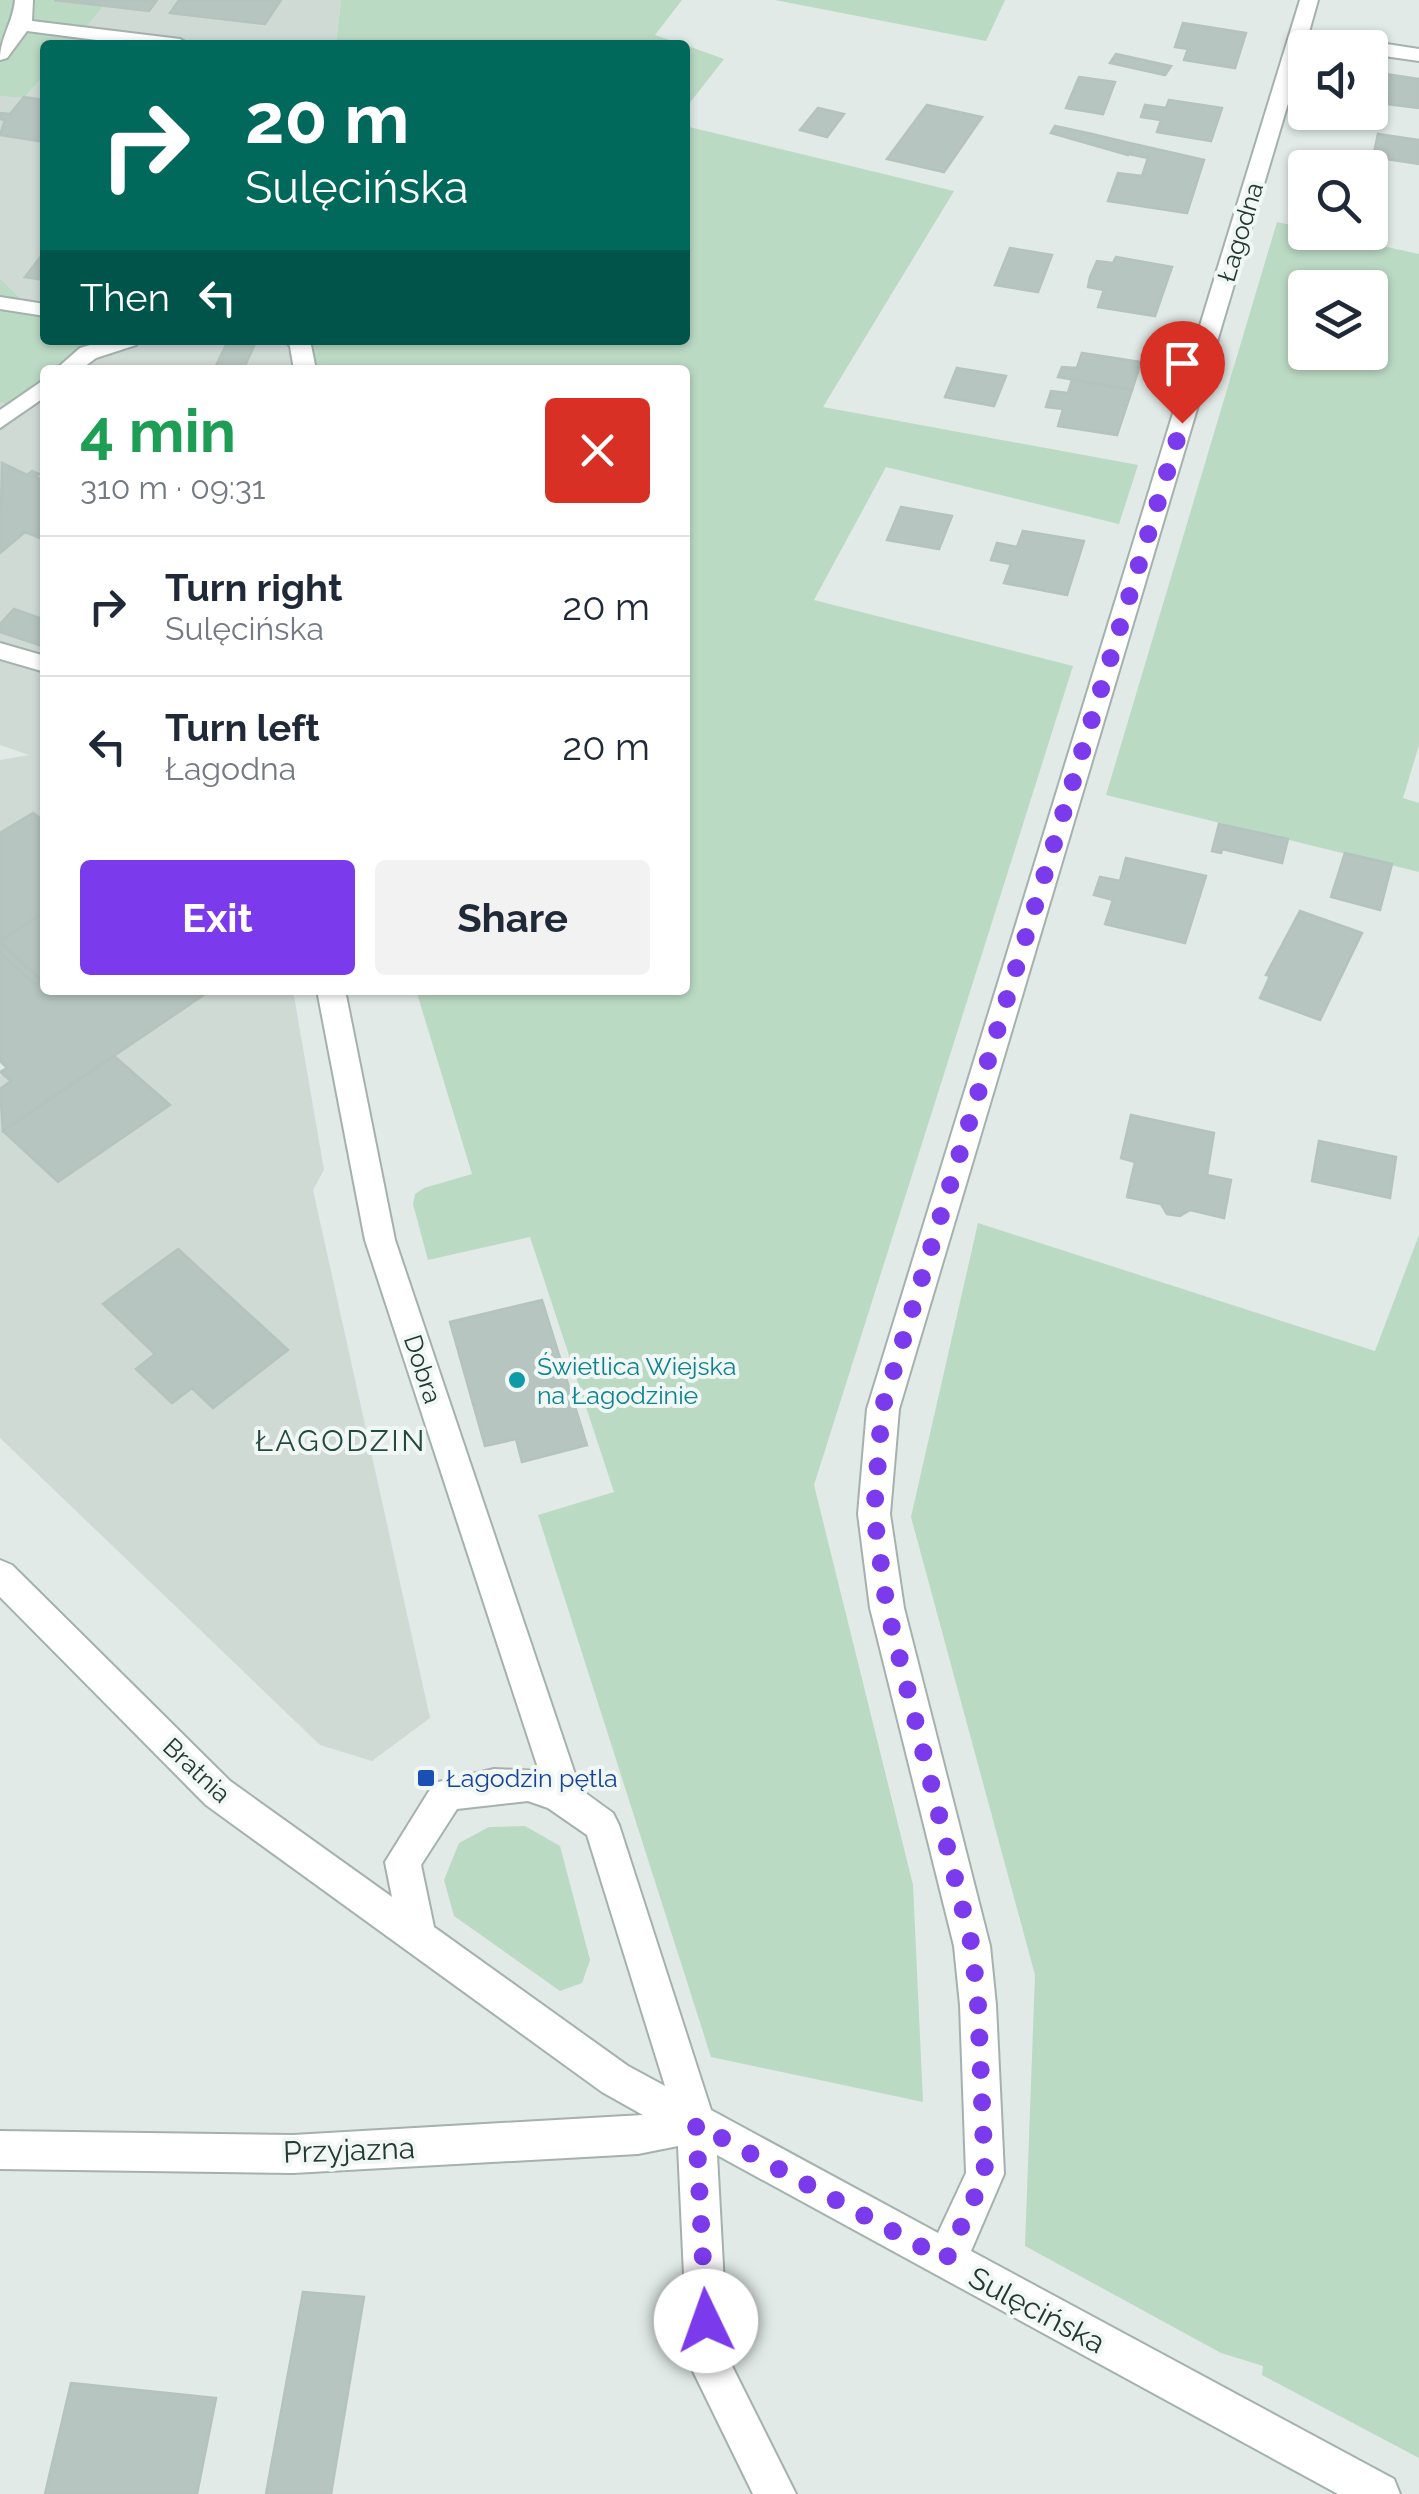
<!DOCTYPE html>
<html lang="en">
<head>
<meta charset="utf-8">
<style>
  :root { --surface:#fff; --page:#f2f2f3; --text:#1f2937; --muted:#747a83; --line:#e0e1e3; --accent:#7c3aed }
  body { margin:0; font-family:Raleway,sans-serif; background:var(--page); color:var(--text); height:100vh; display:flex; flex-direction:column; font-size:38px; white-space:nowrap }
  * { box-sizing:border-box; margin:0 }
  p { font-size:32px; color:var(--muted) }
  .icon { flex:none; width:55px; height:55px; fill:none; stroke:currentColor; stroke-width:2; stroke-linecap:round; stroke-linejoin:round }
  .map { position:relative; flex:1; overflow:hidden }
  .drawer { position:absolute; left:40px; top:365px; width:650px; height:630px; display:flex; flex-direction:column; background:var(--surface); border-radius:10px; box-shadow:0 2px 8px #0004 }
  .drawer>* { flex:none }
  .banner { position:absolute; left:40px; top:40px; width:650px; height:305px; border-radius:10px; box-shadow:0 2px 8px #0004; background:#00695c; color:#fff; overflow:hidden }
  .buttons { position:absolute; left:1288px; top:30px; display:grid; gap:20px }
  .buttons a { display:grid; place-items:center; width:100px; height:100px; border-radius:10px; background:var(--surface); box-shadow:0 2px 8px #0004; font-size:50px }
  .pin { position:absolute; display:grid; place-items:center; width:85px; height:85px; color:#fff; margin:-102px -42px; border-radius:50% 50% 50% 0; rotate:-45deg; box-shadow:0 0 10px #0007 }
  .pin .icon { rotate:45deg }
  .me { position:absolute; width:110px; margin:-55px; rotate:357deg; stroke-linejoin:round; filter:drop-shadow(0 0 8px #0008) }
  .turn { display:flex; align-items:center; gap:35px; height:210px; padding:0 40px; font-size:45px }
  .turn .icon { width:130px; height:130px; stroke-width:2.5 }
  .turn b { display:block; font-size:70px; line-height:85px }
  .then { display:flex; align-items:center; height:95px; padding:0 40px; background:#0003; gap:20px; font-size:38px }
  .round { display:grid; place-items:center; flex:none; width:105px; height:105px; border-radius:10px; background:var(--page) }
  .headline { display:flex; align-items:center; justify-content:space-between; height:170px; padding:0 40px }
  h1 { font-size:60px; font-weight:700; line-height:75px; color:#1e9e55 }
  .cta { display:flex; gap:20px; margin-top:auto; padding:20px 40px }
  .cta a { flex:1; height:115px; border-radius:10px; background:var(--accent); color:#fff; font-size:40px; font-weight:700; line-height:115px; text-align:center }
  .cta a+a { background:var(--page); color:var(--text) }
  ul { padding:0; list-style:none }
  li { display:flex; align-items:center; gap:30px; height:140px; padding:0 40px; border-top:2px solid var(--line) }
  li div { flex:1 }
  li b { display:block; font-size:38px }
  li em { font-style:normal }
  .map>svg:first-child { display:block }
  .built { fill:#cfdad5 }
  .green { fill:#bbdac4; fill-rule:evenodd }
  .building { fill:#b6c5bf; stroke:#b4c3bd; stroke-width:2.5 }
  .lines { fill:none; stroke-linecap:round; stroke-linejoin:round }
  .minor-casing { stroke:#a4b1ad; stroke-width:4 }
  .minor { fill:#fff; fill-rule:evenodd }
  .route { stroke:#7c3aed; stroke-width:18; stroke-dasharray:0 32.4 }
  .culture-dot { fill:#0f9aa8; stroke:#f1f7f4; stroke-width:4 }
  .transit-dot { fill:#1a4fb4; stroke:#f1f7f4; stroke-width:4 }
  .labels { text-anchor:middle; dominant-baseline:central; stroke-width:8; stroke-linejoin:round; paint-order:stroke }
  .street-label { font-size:25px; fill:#233933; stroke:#f1f7f4 }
  .culture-label { font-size:25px; fill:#0d838f; stroke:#f1f7f4; text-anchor:start }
  .transit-label { font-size:25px; fill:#164399; stroke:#f1f7f4; text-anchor:start }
  .quarter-label { font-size:30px; letter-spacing:2.5px; fill:#214a40; stroke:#f1f7f4 }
  .near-street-label { font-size:30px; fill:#233933; stroke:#f1f7f4 }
</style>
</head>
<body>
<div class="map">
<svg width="1419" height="2494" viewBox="0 0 1419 2494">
  <rect width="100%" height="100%" fill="#e1eae6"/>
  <!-- built -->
  <g class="built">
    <path d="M109 0H341L336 45H70Z"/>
    <path d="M45 74V312L22 300 0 278V96L24 98Z"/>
    <path d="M101 340H302V370H62L113 346Z"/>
    <path d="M45 379V990H293L324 1170 313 1190 430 1718 372 1761 320 1745 0 1438V1076L7 1068 0 1061V760L29 755 0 745V402L18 408Z"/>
  </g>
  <!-- green -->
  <g class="green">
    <path d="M0 0H109L70 45H45V74L24 98 0 96Z"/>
    <path d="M341 0H682L655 35 684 45H336Z"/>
    <path d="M775 0H1005L986 41Z"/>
    <path d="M685 45 724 59 685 109Z"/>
    <path d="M685 126 954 191 823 407 1138 465 1119 524 886 467 814 600 1073 666 814 1485 913 1885 923 2102 711 2057 538 1515 614 1492 530 1237 428 1260 413 1204 415 1194 424 1188 472 1174 416 990H685V370H302V340H685Z"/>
    <path d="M1277 222 1305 228V232L1323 233 1419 254V745L1403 798 1419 803V872L1106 795ZM1305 288H1370V352H1305Z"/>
    <path d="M0 278 22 300 45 312V340H101L114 347 62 370H45V379L18 408 0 402Z"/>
    <path d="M978 1223 1375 1351 1419 1235V2458L1262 2375 1263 2366 1221 2353 1025 2246 1035 1975 911 1517Z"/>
    <path d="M525 1826 560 1846 590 1960 582 1983 560 1991 454 1916 444 1880 459 1843 489 1827Z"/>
  </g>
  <!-- building -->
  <g class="building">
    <path d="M54 0H157L149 11Z"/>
    <path d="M179 0H281L265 24 170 13Z"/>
    <path d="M1183 23 1246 33 1235 68 1184 60 1188 49 1175 47Z"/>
    <path d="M1116 54 1171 66 1165 75 1110 63Z"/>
    <path d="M1379 73 1419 79V108L1386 104 1390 89 1376 87Z"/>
    <path d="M1079 77 1115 82 1103 114 1066 108Z"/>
    <path d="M24 97 45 100V142L0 135 5 120 0 119V113L10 114Z"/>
    <path d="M1169 100 1222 108 1211 141 1157 132 1161 120 1141 117 1145 105 1166 108Z"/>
    <path d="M927 105 982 117 944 172 887 159Z"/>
    <path d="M818 108 844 114 827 137 800 130Z"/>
    <path d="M1055 126 1092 134 1134 144 1128 155 1051 133Z"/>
    <path d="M1378 134 1419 140V164L1373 157Z"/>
    <path d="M1134 144 1204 160 1187 213 1108 201 1118 173 1142 176 1148 158 1129 154Z"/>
    <path d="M1010 248 1052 255 1038 292 995 285Z"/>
    <path d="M45 251V280L25 277Z"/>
    <path d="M1116 257 1172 267 1155 316 1098 307 1104 290 1088 287 1090 277 1097 261 1113 263Z"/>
    <path d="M227 343 254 346 243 370H214Z"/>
    <path d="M1082 353 1141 362 1132 390 1058 377 1062 367 1077 368Z"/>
    <path d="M957 368 1006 376 994 406 945 397Z"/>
    <path d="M1072 380 1132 390 1117 435 1058 426 1063 409 1046 407 1051 391 1068 393Z"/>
    <path d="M2 463 27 475 32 471 39 474 35 477 45 481V540L25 532 0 553Z"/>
    <path d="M901 507 952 516 939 549 887 540Z"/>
    <path d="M1023 531 1084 541 1067 595 1004 583 1011 564 991 560 997 543 1017 547Z"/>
    <path d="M14 609 45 620V647L0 632V624Z"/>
    <path d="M33 813 45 822V912L0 941V833Z"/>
    <path d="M1219 824 1288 839 1282 863 1222 849 1221 853 1212 851Z"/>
    <path d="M1345 853 1392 864 1380 910 1331 897Z"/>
    <path d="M1126 858 1206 876 1185 943 1105 924 1113 900 1094 895 1100 877 1120 881Z"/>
    <path d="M1300 911 1362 933 1320 1020 1260 998 1270 976 1266 975Z"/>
    <path d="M45 912V990H211L3 1131 0 1089 11 1081 0 1072 7 1068 0 1061V953L35 984 41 980 0 941Z"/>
    <path d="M0 943 41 980 35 984 0 953Z"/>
    <path d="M114 1056 170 1105 58 1182 3 1131Z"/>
    <path d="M1131 1115 1214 1133 1207 1175 1231 1180 1224 1218 1190 1210 1180 1216 1167 1214 1161 1204 1127 1197 1135 1162 1121 1158Z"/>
    <path d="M1319 1141 1396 1157 1390 1198 1312 1181Z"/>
    <path d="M178 1249 288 1350 213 1408 192 1388 172 1403 136 1369 155 1354 103 1304Z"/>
    <path d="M542 1300 587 1445 522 1462 516 1439 485 1446 450 1322Z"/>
    <path d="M303 2292 364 2297 331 2494H266Z"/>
    <path d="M71 2383 216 2398 197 2494H45Z"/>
  </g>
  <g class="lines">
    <defs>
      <g id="minor">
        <path d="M15 0H33L32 21 180 39 190 45H135L27 31 7 58 0 60C0 37 13 23 15 0Z"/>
        <path d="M1300 0H1318L1309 32 1419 49V61L1370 54V48L1306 43 899 1409 890 1514 904 1608 990 1946 996 2005 1004 2174 971 2251 1394 2479 1400 2494H1338L717 2155 728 2358 796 2494H753L688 2361 678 2146 638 2154 293 2173 0 2169V2131L293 2135 643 2115 602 2092 206 1805 0 1597V1560L12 1565 230 1781 392 1897 385 1862 434 1783 494 1769 539 1771 365 1240 317 990H345L395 1240 580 1789 613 1813 619 1825 711 2110 938 2233 966 2173 960 2005 954 1946 870 1608 858 1514 867 1409ZM528 1801 548 1808 587 1835 665 2086 628 2066 434 1927 421 1865 457 1809Z"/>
        <path d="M0 297 45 304V316L0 309Z"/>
        <path d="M106 340H139L136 345 96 358 80 370H55L80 348Z"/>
        <path d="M284 340H310L316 370H294L290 346Z"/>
        <path d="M45 379V397L0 428V410Z"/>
        <path d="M0 643 45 656V672L0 659Z"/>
      </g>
    </defs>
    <!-- minor casing -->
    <use href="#minor" class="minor-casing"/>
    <!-- minor -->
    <use href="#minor" class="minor"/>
  </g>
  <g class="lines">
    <!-- route -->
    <path class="route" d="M706 2321 696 2124 946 2260 985 2174 978 2005 972 1946 887 1608 874 1514 882 1409 1182 423"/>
  </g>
  <!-- markers -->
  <circle class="culture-dot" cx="517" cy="1380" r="10"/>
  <rect class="transit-dot" x="416" y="1768" width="20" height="20" rx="5"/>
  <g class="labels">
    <!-- street labels -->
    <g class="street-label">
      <text transform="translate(1240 232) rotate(-73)">Łagodna</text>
      <text transform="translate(423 1369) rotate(72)">Dobra</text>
      <text transform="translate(197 1770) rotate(43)">Bratnia</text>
    </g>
    <!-- culture labels -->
    <g class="culture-label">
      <text x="537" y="1366">Świetlica Wiejska<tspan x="537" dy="29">na Łagodzinie</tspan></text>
    </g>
    <!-- transit labels -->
    <g class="transit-label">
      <text x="446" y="1778">Łagodzin pętla</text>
    </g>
    <!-- quarter labels -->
    <g class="quarter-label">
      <text x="341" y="1440">ŁAGODZIN</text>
    </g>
    <!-- near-street labels -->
    <g class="near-street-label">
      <text transform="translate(349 2150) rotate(-2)">Przyjazna</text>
      <text transform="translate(1037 2310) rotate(28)">Sulęcińska</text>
    </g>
  </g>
</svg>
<div class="buttons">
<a><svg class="icon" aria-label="sound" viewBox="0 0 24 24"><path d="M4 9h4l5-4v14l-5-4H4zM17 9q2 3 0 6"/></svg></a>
<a><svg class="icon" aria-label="search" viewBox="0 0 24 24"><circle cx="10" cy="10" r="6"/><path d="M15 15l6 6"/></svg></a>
<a><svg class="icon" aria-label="layers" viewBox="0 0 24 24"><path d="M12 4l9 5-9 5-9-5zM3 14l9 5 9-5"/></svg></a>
</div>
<div class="pin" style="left:1182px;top:423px;background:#d93025"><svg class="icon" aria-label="arrive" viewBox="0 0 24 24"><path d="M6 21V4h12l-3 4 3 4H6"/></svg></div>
<svg class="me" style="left:706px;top:2321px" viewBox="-20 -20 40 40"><circle r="19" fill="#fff"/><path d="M0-13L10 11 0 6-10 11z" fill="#7c3aed"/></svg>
<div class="banner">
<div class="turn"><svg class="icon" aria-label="right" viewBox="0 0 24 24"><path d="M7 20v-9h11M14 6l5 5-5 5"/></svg><div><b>20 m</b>Sulęcińska</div></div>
<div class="then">Then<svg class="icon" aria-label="left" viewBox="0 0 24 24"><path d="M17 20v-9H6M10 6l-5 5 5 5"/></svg></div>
</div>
<section class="drawer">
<div class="headline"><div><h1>4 min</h1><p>310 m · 09:31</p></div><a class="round" style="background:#d93025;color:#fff"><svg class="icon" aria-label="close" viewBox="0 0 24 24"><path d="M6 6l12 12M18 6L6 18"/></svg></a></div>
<ul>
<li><svg class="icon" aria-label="right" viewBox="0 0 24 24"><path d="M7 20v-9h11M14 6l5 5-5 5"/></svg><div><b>Turn right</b><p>Sulęcińska</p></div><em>20 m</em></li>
<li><svg class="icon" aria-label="left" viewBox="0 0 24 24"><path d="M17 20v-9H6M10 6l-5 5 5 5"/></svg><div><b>Turn left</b><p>Łagodna</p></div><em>20 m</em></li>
</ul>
<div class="cta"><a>Exit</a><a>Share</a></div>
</section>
</div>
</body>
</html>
